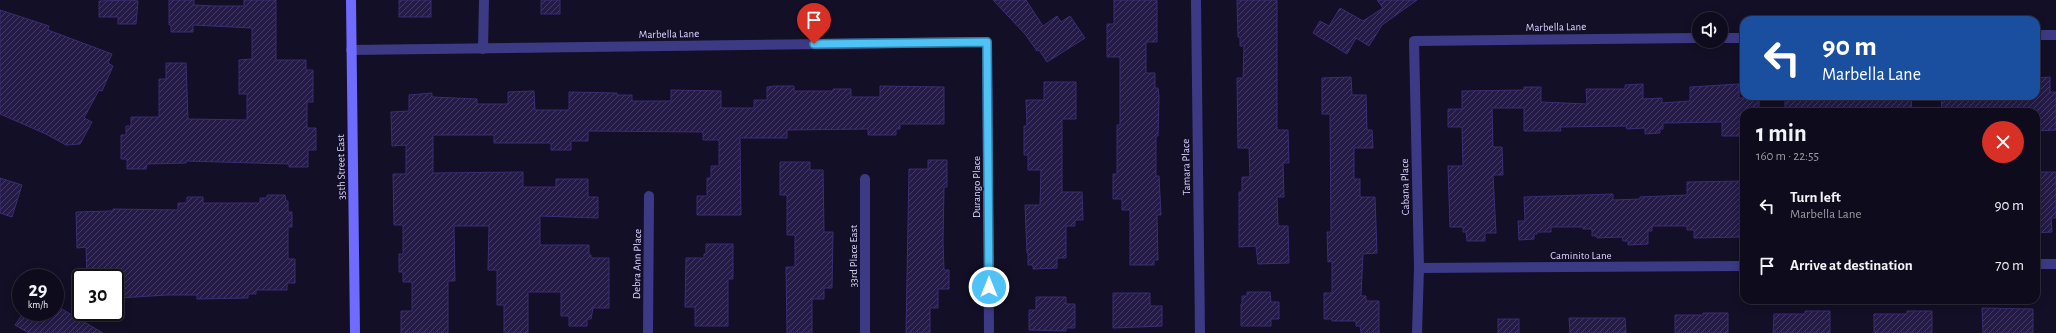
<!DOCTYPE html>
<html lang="en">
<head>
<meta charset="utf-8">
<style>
  :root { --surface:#0e0b1c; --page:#171425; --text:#f1f3f6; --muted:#9b9ba3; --line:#2e2b3b }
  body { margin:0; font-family:"Alegreya Sans",sans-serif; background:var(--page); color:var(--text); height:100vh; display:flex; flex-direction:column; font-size:15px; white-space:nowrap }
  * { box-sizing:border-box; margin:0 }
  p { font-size:13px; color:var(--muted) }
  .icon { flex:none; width:22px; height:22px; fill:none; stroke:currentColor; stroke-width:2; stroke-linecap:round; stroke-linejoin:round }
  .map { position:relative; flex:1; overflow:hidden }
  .sheet { position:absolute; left:1740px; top:108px; width:300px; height:196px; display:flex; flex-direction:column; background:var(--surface); border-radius:12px; box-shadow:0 2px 10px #0003,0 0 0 1px var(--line) }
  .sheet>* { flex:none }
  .banner { position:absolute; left:1740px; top:16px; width:300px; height:84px; border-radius:12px; box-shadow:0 2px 10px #0003,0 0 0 1px var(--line); background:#1a4fa0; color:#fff; overflow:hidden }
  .tools { position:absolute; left:1692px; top:12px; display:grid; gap:8px }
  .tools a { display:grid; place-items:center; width:36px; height:36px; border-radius:50%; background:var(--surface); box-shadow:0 2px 10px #0003,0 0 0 1px var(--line); font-size:20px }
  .speed { position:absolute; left:12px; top:269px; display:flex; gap:8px; font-size:20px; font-weight:700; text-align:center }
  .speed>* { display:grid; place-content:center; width:52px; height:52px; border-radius:50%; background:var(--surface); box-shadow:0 2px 10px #0003,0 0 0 1px var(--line); line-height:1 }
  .speed small { font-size:10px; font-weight:400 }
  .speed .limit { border:2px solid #111; border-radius:6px; background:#fff; color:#111 }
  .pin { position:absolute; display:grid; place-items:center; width:34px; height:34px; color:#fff; margin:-41px -17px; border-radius:50% 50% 50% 0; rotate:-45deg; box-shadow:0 0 4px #0007 }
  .pin .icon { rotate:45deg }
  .me { position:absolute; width:44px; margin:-22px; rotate:0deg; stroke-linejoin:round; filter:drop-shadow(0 0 3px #0008) }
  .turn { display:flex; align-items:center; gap:14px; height:84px; padding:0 16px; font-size:18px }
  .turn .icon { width:52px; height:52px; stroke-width:2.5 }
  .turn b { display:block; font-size:28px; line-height:34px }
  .round { display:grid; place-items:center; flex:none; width:42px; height:42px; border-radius:21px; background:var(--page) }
  .overview { display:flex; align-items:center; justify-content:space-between; height:68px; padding:0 16px }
  h1 { font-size:24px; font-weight:700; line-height:30px }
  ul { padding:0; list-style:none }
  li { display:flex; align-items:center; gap:12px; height:60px; padding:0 16px }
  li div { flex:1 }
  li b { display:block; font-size:15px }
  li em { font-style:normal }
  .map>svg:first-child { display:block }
  .building { fill:url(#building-hatch); stroke:#3b2d73 }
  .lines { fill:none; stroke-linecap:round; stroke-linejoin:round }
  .street { stroke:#3d3a85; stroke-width:10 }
  .secondary { stroke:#6f6bff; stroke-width:10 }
  .route-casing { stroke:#337fa1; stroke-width:10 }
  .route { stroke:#4fc3f7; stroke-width:7 }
  .labels { text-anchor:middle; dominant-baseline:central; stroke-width:3.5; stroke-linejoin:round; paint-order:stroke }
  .street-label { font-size:11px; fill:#d9d4ff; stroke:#130f26 }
</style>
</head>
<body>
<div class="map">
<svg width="2056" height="333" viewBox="0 0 2056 333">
  <defs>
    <pattern id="building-hatch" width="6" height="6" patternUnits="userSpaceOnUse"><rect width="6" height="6" fill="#241b47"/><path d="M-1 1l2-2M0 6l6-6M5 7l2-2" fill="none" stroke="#433b63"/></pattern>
  </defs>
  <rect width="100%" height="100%" fill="#130f26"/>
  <!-- building -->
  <g class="building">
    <path d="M130 0 138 1 136 24H118V17H99V1Z"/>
    <path d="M169 0H194V5L214 6H244V0H276V60H306V70H313V102H307V128H316V150H308V167H289V164L186 161V163L147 164 146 169H127V159H121V135H126V126H131V117H159V79H166V63H186L188 119 247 120V94H239V60L252 59V28L193 25V32H171V25H169Z"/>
    <rect x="399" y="0" width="32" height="17"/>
    <rect x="541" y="0" width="19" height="14"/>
    <path d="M993 0H1026L1043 26 1057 16 1061 22 1070 16 1085 38 1047 62 1039 50 1037 51 1025 34Z"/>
    <path d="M1114 0H1157V42H1146V73H1155V88H1158L1159 96 1158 136H1156V176H1159L1161 215H1157L1158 260H1154V265H1130V210H1122V199H1113V174H1117V125H1120V57H1107V24H1114Z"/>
    <path d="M1237 0H1277V130H1288L1289 163H1283L1284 197H1277L1278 226H1288L1289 263 1258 264 1256 246 1239 247V192H1242V177H1250L1249 148H1238L1237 78H1243L1244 46H1240V37H1238Z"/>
    <path d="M1377 0H1417L1382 25 1369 46 1356 38 1347 54 1313 33 1320 21 1329 26 1340 8 1363 21 1383 8Z"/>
    <path d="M0 10 49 26 48 30 112 54 108 63 113 66 102 91 99 90 84 118 92 122 80 144 66 145 46 134 0 114Z"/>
    <path d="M1351 77 1352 95H1366L1367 130H1372L1373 148H1354V179H1360V197H1375L1377 253 1363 254 1361 296H1366V301H1379V333H1361L1360 326H1356V321H1332V319H1324V293H1332V261L1328 262 1327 232H1331L1330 114H1322V78Z"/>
    <path d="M2050 77V92H2056V130L2036 131V112H1942L1941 96H2036V78Z"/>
    <path d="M1044 82H1076V119H1062V192H1082L1083 220H1075V226H1066V258H1057V268L1033 269V265H1028V253H1027L1025 205H1040L1041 170H1028V155H1024V126H1027L1026 100H1044Z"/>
    <path d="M1643 84V99L1662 98V103L1690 101V87L1739 84V98H1759V112H1744V136H1722V122L1663 123V129H1660V133L1645 134V128L1627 129 1626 126 1560 127 1561 131H1524V108H1492L1493 147H1502L1503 175H1493L1496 233H1485V241H1467L1466 232H1463V227H1450L1448 166H1463L1462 127H1448V109H1462V91L1524 90V87H1541V102L1587 104 1586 89H1625V85Z"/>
    <path d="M775 86H794V91H833V89H851V97H880V86L944 87V124H900V129H896V135H868V129L787 130V138H740L741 215H697V196H707V178H711V166H719V140H703V132L588 131V141H571V150H551V143H494V135H433V173L523 172V187H556V179H588V197H598V218L540 216V245H589V255H591V258H609V308H593L591 319H587V326H569V316H561V292H528V333H504V305H497V270H488L489 226H454L455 281H448V333H401V311H412V282H403V272H399V254H403V225H394L393 174H406V145L392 146 391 112 409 111V95L432 93V97L477 99V104H508V92L534 91 535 110H569V92L617 93V95H632V101H671V90L721 91V108H754V100H767V87Z"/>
    <path d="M1790 96H1845V98L1911 96 1912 112H1785V99H1790Z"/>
    <path d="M928 160H947V187H944L943 241 944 270H949V289H938V308H930V333H906L909 169H928Z"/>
    <path d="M780 162H810V170H823L824 232H833L832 288H824V299H812V333H787L786 267H795V235H787V195H780Z"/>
    <path d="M2036 172H2056V218H2051L2052 232 2036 233Z"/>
    <path d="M0 178 22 185 12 217 0 213Z"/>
    <path d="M1744 181V237L1694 238V230H1687V226H1652V231H1648V244L1628 245V241H1623L1622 237 1597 238V236H1592V229H1583V227H1551V232H1537V234H1534V239L1519 240 1518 221H1525L1524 197 1613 194V200L1640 199V197L1687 195V182Z"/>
    <path d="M267 195H285L286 201H288V212H292V227H288V259H295V283H287V290H256V294H248V298L197 299V295H167L119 298 118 281 115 282V278H102V275L87 276 86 247 77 248 76 212 113 211V209L178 210V203H187V197H203V203H260V198H267Z"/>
    <path d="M706 244H733V279H728V326H695V307H685L686 258H704V254H706Z"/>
    <path d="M1247 292H1270L1271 302H1279V319H1271V326H1241V304H1242V296H1247Z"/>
    <path d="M1113 293H1150V306H1162V326L1113 328Z"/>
    <path d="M1036 297H1066V304H1075V328H1066V331L1029 330V310H1036Z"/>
    <path d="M55 305 103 333H29L15 325 24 312H55Z"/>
    <path d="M1982 308 2033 309V333H1983Z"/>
    <path d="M1805 311H1830V333H1773L1774 314H1805Z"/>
    <path d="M1907 311H1932V333H1874V314H1907Z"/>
    <path d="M1703 313H1728V333H1675V315H1703Z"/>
    <path d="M1569 318H1625L1626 333H1570Z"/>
    <rect x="1498" y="319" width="21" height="14"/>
  </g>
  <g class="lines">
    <!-- street -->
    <g class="street">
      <path d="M1196 0 1200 333"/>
      <path d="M2036 35H2056"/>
      <path d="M1721 38H1744"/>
      <path d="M483 49 484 0"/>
      <path d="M351 50 987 42 989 333"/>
      <path d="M2036 264H2056"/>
      <path d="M1419 268 1744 266"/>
      <path d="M648 333 649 196"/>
      <path d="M865 333V179"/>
      <path d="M1417 333 1419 268 1414 41 1699 38"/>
    </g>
    <!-- secondary -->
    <path class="secondary" d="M351 0 355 333"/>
  </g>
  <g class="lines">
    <defs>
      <path id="route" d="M814 44 987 42 989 287"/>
    </defs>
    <!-- route casing -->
    <use href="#route" class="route-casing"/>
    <!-- route -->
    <use href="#route" class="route"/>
  </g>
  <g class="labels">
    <!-- street labels -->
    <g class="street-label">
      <text transform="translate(1556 27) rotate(-1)">Marbella Lane</text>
      <text transform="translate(669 34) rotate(-1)">Marbella Lane</text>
      <text transform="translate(341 167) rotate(-91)">35th Street East</text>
      <text transform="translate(1186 167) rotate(-91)">Tamara Place</text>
      <text transform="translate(976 187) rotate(-90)">Durango Place</text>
      <text transform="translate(1405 187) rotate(-91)">Cabana Place</text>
      <text x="1581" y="255">Caminito Lane</text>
      <text transform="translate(853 256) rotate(-90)">33rd Place East</text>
      <text transform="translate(637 264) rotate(-89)">Debra Ann Place</text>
    </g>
  </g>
</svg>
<div class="tools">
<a><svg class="icon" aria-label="sound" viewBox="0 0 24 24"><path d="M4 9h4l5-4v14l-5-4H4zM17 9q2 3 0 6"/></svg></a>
</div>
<div class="speed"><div>29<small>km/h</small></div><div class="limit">30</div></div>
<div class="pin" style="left:814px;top:44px;background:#d93025"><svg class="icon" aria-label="arrive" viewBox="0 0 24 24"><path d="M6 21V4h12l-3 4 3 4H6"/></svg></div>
<svg class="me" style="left:989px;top:287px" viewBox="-20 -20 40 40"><circle r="17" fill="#4fc3f7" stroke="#fff" stroke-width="3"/><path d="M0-11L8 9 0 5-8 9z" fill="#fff"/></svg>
<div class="banner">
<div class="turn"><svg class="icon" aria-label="left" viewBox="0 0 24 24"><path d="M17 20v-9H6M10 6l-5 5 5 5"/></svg><div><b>90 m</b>Marbella Lane</div></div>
</div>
<section class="sheet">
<div class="overview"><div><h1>1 min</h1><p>160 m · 22:55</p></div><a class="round" style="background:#d93025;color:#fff"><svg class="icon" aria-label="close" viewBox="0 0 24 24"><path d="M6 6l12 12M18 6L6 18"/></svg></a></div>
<ul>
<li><svg class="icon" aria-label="left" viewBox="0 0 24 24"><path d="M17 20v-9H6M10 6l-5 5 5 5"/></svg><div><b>Turn left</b><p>Marbella Lane</p></div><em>90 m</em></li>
<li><svg class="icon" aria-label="arrive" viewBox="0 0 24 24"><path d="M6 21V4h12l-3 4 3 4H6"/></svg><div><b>Arrive at destination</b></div><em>70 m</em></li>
</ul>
</section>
</div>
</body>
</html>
